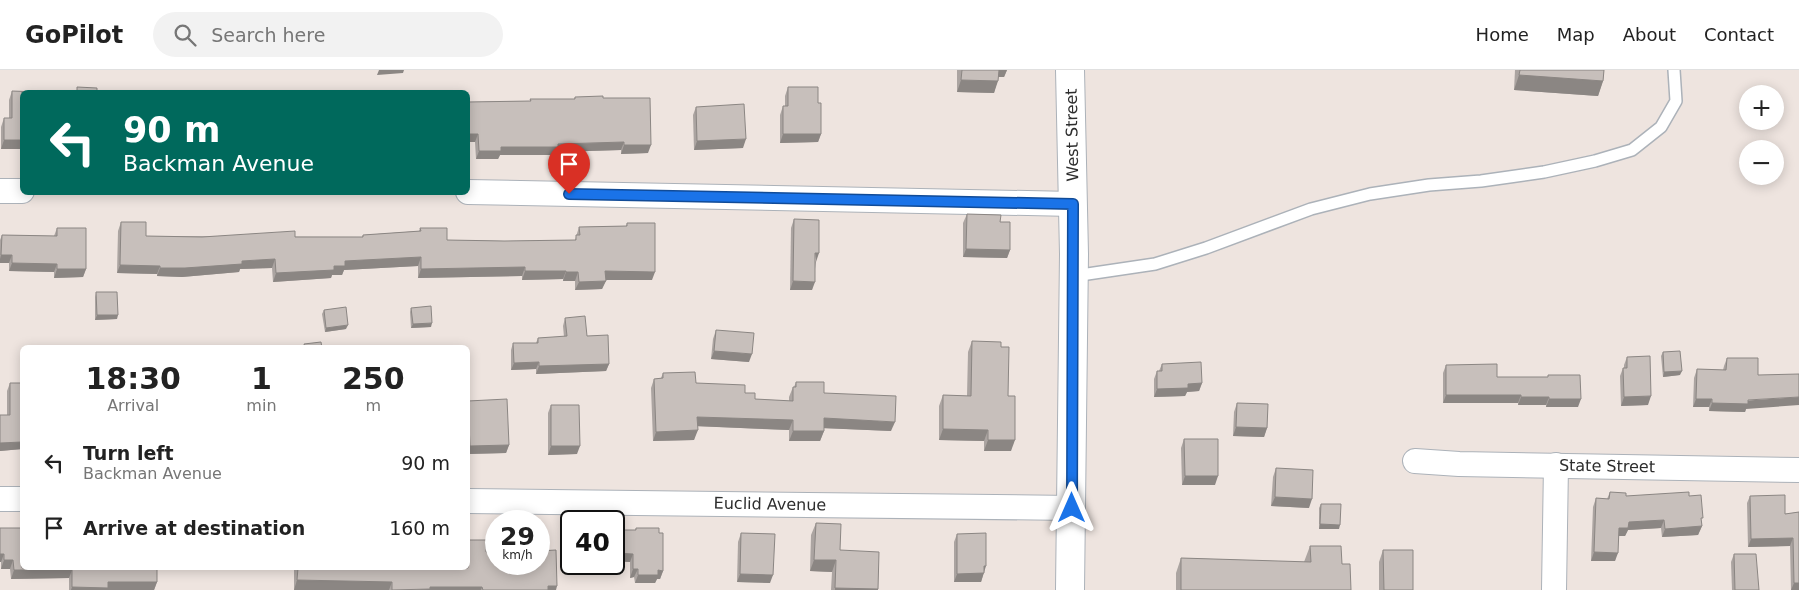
<!DOCTYPE html>
<html lang="en">
<head>
<meta charset="utf-8">
<style>
  :root { --surface:#fff; --page:#f2f2f2; --text:#222; --muted:#767676; --line:#e0e0e0 }
  body { margin:0; font-family:"DejaVu Sans",sans-serif; background:var(--page); color:var(--text); height:100vh; display:flex; flex-direction:column; font-size:19px; white-space:nowrap }
  * { box-sizing:border-box; margin:0 }
  p { font-size:16px; color:var(--muted) }
  .icon { flex:none; width:28px; height:28px; fill:none; stroke:currentColor; stroke-width:2; stroke-linecap:round; stroke-linejoin:round }
  .map { position:relative; flex:1; overflow:hidden }
  .sheet { position:absolute; left:20px; top:275px; width:450px; height:225px; display:flex; flex-direction:column; background:var(--surface); border-radius:8px; box-shadow:0 2px 12px #0003 }
  .sheet>* { flex:none }
  .top-card { position:absolute; left:20px; top:20px; width:450px; height:105px; border-radius:8px; box-shadow:0 2px 12px #0003; background:#00695c; color:#fff; overflow:hidden }
  .buttons { position:absolute; left:1739px; top:15px; display:grid; gap:10px }
  .buttons a { display:grid; place-items:center; width:45px; height:45px; border-radius:50%; background:var(--surface); box-shadow:0 2px 12px #0003; font-size:25px }
  .speed { position:absolute; left:485px; top:440px; display:flex; gap:10px; font-size:25px; font-weight:700; text-align:center }
  .speed>* { display:grid; place-content:center; width:65px; height:65px; border-radius:50%; background:var(--surface); box-shadow:0 2px 12px #0003; line-height:1 }
  .speed small { font-size:12px; font-weight:400 }
  .speed .limit { border:2px solid #111; border-radius:8px; background:#fff; color:#111 }
  .pin { position:absolute; display:grid; place-items:center; width:42px; height:42px; color:#fff; margin:-51px -21px; border-radius:50% 50% 50% 0; rotate:-45deg; box-shadow:0 0 5px #0007 }
  .pin .icon { rotate:45deg }
  .me { position:absolute; width:55px; margin:-28px; rotate:0deg; stroke-linejoin:round; filter:drop-shadow(0 0 4px #0008) }
  .turn { display:flex; align-items:center; gap:18px; height:105px; padding:0 20px; font-size:22px }
  .turn .icon { width:65px; height:65px; stroke-width:2.5 }
  .turn b { display:block; font-size:35px; line-height:42px }
  .eta { display:flex; justify-content:space-evenly; align-items:center; height:85px; text-align:center }
  .eta b { font-size:30px; font-weight:700; line-height:35px }
  ul { padding:0; list-style:none }
  li { display:flex; align-items:center; gap:15px; height:65px; padding:0 20px }
  li div { flex:1 }
  li b { display:block; font-size:19px }
  li em { font-style:normal }
  header { display:flex; align-items:center; gap:30px; box-sizing:border-box; height:70px; padding:0 25px; background:var(--surface); border-bottom:1px solid var(--line) }
  header strong { font-size:24px }
  nav { display:flex; gap:28px; margin-inline-start:auto; font-size:18px }
  .search { width:350px; height:45px; background:var(--page); display:flex; align-items:center; gap:12px; box-sizing:border-box; padding:0 18px; border-radius:28px; color:var(--muted); font-size:19px }
  .map>svg:first-child { display:block }
  .lines { fill:none; stroke-linecap:round; stroke-linejoin:round }
  .service-casing { stroke:#acb2b9; stroke-width:14 }
  .minor-casing { stroke:#acb2b9; stroke-width:26 }
  .tertiary-casing { stroke:#acb2b9; stroke-width:30 }
  .service { stroke:#fff; stroke-width:11 }
  .minor { stroke:#fff; stroke-width:24 }
  .tertiary { stroke:#fff; stroke-width:28 }
  .wall { fill:#aba4a1 }
  .shaded-wall { fill:#8b8683 }
  .building { fill:#c7bfbb; stroke:#8b8683 }
  .route-casing { stroke:#114b97; stroke-width:12 }
  .route { stroke:#1a73e8; stroke-width:9 }
  .labels { text-anchor:middle; dominant-baseline:central; stroke-width:4; stroke-linejoin:round; paint-order:stroke }
  .street-label { font-size:16px; fill:#2d2d2d; stroke:#fff }
</style>
</head>
<body>
<header>
<strong>GoPilot</strong>
<div class="search"><svg class="icon" aria-label="search" viewBox="0 0 24 24"><circle cx="10" cy="10" r="6"/><path d="M15 15l6 6"/></svg>Search here</div>
<nav><a>Home</a><a>Map</a><a>About</a><a>Contact</a></nav>
</header>
<div class="map">
<svg width="1799" height="520" viewBox="0 0 1799 520">
  <rect width="100%" height="100%" fill="#eee4df"/>
  <g class="lines">
    <defs>
      <path id="service" d="M1074 206 1155 194 1206 178 1311 139 1370 124 1429 115 1481 111 1544 102 1595 91 1632 80 1661 57 1676 31 1674 0"/>
      <g id="minor">
        <path d="M0 121H22"/>
        <path d="M468 122 1073 134"/>
        <path d="M1415 391 1459 394 1799 400"/>
        <path d="M0 429H22"/>
        <path d="M468 431 1072 438"/>
        <path d="M1554 520 1556 395"/>
      </g>
      <path id="tertiary" d="M1070 0 1074 184 1070 520"/>
    </defs>
    <!-- service casing -->
    <use href="#service" class="service-casing"/>
    <!-- minor casing -->
    <use href="#minor" class="minor-casing"/>
    <!-- tertiary casing -->
    <use href="#tertiary" class="tertiary-casing"/>
    <!-- service -->
    <use href="#service" class="service"/>
    <!-- minor -->
    <use href="#minor" class="minor"/>
    <!-- tertiary -->
    <use href="#tertiary" class="tertiary"/>
  </g>
  <!-- wall -->
  <g class="wall">
    <path d="M957 0H1007L1004 7H998L994 23 957 22Z"/>
    <path d="M1515 0H1604L1603 11 1598 26 1514 20Z"/>
    <path d="M788 17 818 33 821 64 818 72 780 73V45L783 36H785V26Z"/>
    <path d="M12 21 22 22V79H1V57L4 48H9V30Z"/>
    <path d="M575 27 603 28 648 83 621 84V80L556 82 555 85H500L498 89H476L475 72H468V32L530 31V29H574Z"/>
    <path d="M696 37 743 78 694 80 693 45Z"/>
    <path d="M967 144 1000 152 1010 180 1007 188 963 187V153Z"/>
    <path d="M794 149 816 192 812 220H790L791 158Z"/>
    <path d="M121 152 146 166 362 167 363 165 419 161 420 158 447 170 504 171 575 170 579 157 626 156 627 153 652 210H606L602 219 575 220V211H563V209L522 210V206L418 208V196L344 200 342 205H332L331 208 273 212 272 198 240 199 239 202 182 207 157 206V204L117 203 118 161Z"/>
    <path d="M57 158 86 199 83 207 54 208V202L9 201V193H0V170L2 165 54 166Z"/>
    <path d="M96 222 117 249 95 250V227Z"/>
    <path d="M411 238 431 257 411 258 410 242Z"/>
    <path d="M324 240 346 259 325 262 322 244Z"/>
    <path d="M565 248 587 266 609 294 606 301 536 304V299L511 300V280L513 273H536L538 268 564 267 563 256Z"/>
    <path d="M716 260 749 292 711 289 713 269Z"/>
    <path d="M972 271 1001 277 1008 326 1011 381H984V371L939 370V336L943 325 967 326 968 282Z"/>
    <path d="M1663 282 1680 305 1663 307 1661 286Z"/>
    <path d="M1627 287 1648 335 1621 336 1620 306 1623 298H1624V295Z"/>
    <path d="M1727 288 1746 339 1745 342 1709 341V337H1693L1694 308 1697 299 1723 300 1724 296Z"/>
    <path d="M1162 294 1202 313 1199 321 1187 322 1185 326 1154 327V309L1157 301H1159Z"/>
    <path d="M1446 295 1497 307H1548V305L1578 337H1546V335H1518V333H1443V303Z"/>
    <path d="M663 303 696 313 745 323 755 329 789 331V327L793 317H794L796 312 824 323 891 361 824 358V361L820 371H789V360L697 356 694 370 653 371 651 318 654 309 661 308Z"/>
    <path d="M10 313 22 379 0 381V345H7V321Z"/>
    <path d="M468 331 509 375 506 383 468 384Z"/>
    <path d="M1237 333 1267 358 1264 367 1233 366 1234 342Z"/>
    <path d="M551 335 577 384 548 385V343Z"/>
    <path d="M1184 369 1215 415H1182L1181 378Z"/>
    <path d="M1276 398 1309 438 1271 436 1273 407Z"/>
    <path d="M1610 422 1626 426H1689L1701 452 1702 456 1698 465 1662 467 1661 458 1628 460 1625 466H1619L1615 491H1591L1593 437 1596 428 1607 429Z"/>
    <path d="M1750 426 1785 444 1799 442V520H1791L1790 476 1748 477 1747 433Z"/>
    <path d="M1321 434 1339 459H1319V438Z"/>
    <path d="M816 453 840 480 878 520H831L832 502 810 501 811 465Z"/>
    <path d="M0 458 22 498H157V512L154 520H69V508L11 509 10 499H1V492H0Z"/>
    <path d="M636 458 659 463 663 501 660 509H657L655 513H635L634 507 630 508V492L614 491V460H635Z"/>
    <path d="M741 463 770 513 737 512 738 472Z"/>
    <path d="M957 464 984 502 981 512H954V472Z"/>
    <path d="M1310 476 1342 494 1351 520H1176V503L1181 488 1304 492Z"/>
    <path d="M1383 480 1413 520H1379V492Z"/>
    <path d="M486 482 556 520H294V498H468Z"/>
    <path d="M1734 484 1759 520H1732L1731 492Z"/>
  </g>
  <!-- shaded-wall -->
  <g class="shaded-wall">
    <path d="M379 0H404L403 3 377 5Z"/>
    <path d="M997 0H1007L1004 7H995Z"/>
    <path d="M1519 5 1603 11 1598 26 1514 20Z"/>
    <path d="M961 10 998 11 994 23 957 22Z"/>
    <path d="M468 64H478L475 72H468Z"/>
    <path d="M783 64H821L818 72 780 73Z"/>
    <path d="M746 69 743 78 694 80 697 71Z"/>
    <path d="M4 70H22V79H1Z"/>
    <path d="M624 72 621 80 556 82 555 85H500L498 89H476L479 81 501 77Z"/>
    <path d="M624 75H651L648 83 621 84Z"/>
    <path d="M966 179 1010 180 1007 188 963 187Z"/>
    <path d="M815 183H819L816 192Z"/>
    <path d="M1 185H12L9 193H0V189Z"/>
    <path d="M421 187 418 196 344 200 342 205H332L331 208 273 212 276 203 334 196 345 191Z"/>
    <path d="M275 189 272 198 240 199 239 202 182 207 157 206 160 198 242 191Z"/>
    <path d="M12 193 57 194 54 202 9 201Z"/>
    <path d="M120 195 160 196 157 204 117 203Z"/>
    <path d="M525 197 522 206 418 208 421 199Z"/>
    <path d="M57 199H86L83 207 54 208Z"/>
    <path d="M525 201H566L563 209 522 210Z"/>
    <path d="M605 201 655 202 652 210H602Z"/>
    <path d="M566 202H578L575 211H563Z"/>
    <path d="M606 211 602 219 575 220 579 212Z"/>
    <path d="M793 211 815 212 812 220H790Z"/>
    <path d="M97 245H118L117 249 95 250Z"/>
    <path d="M432 253 431 257 411 258 413 254Z"/>
    <path d="M348 255 346 259 325 262 326 258Z"/>
    <path d="M714 281 752 284 749 292 711 289Z"/>
    <path d="M539 292 536 299 511 300 514 293Z"/>
    <path d="M609 294 606 301 536 304 539 296Z"/>
    <path d="M1682 301 1680 305 1663 307 1664 302Z"/>
    <path d="M1202 313 1199 321 1187 322 1185 326 1154 327 1157 319 1188 314Z"/>
    <path d="M1446 325H1521L1518 333H1443Z"/>
    <path d="M1651 326 1648 335 1621 336 1624 327Z"/>
    <path d="M1521 327H1549L1546 335H1518Z"/>
    <path d="M1799 327V335L1746 339 1745 342 1709 341 1712 333Z"/>
    <path d="M1549 329H1581L1578 337H1546Z"/>
    <path d="M1696 329H1712L1709 337H1693Z"/>
    <path d="M697 347 793 350 789 360 693 356Z"/>
    <path d="M824 348 895 352 891 361 820 358Z"/>
    <path d="M1236 357 1267 358 1264 367 1233 366Z"/>
    <path d="M943 359 988 360 984 371 939 370Z"/>
    <path d="M698 360 694 370 653 371 656 362Z"/>
    <path d="M793 361H824L820 371H789Z"/>
    <path d="M988 370H1015L1011 381H984Z"/>
    <path d="M22 372V379L0 381V373Z"/>
    <path d="M509 375 506 383 468 384 470 376Z"/>
    <path d="M551 376H580L577 384 548 385Z"/>
    <path d="M1185 406H1218L1215 415H1182Z"/>
    <path d="M1275 427 1312 429 1309 438 1271 436Z"/>
    <path d="M1664 450 1661 458 1628 460 1625 466H1616L1619 458 1629 452Z"/>
    <path d="M1320 454 1340 455 1339 459H1319Z"/>
    <path d="M1702 456 1698 465 1662 467 1665 459Z"/>
    <path d="M1793 468 1790 476 1748 477 1751 469Z"/>
    <path d="M1594 482 1618 483 1615 491H1591Z"/>
    <path d="M614 483 633 484 630 492 614 491Z"/>
    <path d="M0 484H4L1 492H0Z"/>
    <path d="M4 490H13L10 499H1Z"/>
    <path d="M814 490H836L832 502 810 501Z"/>
    <path d="M984 496H986L981 512H954L957 504Z"/>
    <path d="M633 499H638L634 507 630 508Z"/>
    <path d="M14 500H72L69 508 11 509Z"/>
    <path d="M658 500 663 501 660 509H657L655 513H635L638 505Z"/>
    <path d="M740 504 773 505 770 513 737 512Z"/>
    <path d="M297 510 392 512 389 520H294Z"/>
    <path d="M108 512H157L154 520H71L72 517Z"/>
    <path d="M1794 513H1799V520H1791Z"/>
    <path d="M548 516H557L556 520H547Z"/>
    <path d="M430 517H482L481 520H417Z"/>
    <path d="M835 518 878 519V520H835Z"/>
  </g>
  <!-- building -->
  <g class="building">
    <path d="M962 0H999L998 11 961 10Z"/>
    <path d="M1520 0H1604L1603 11 1519 5Z"/>
    <path d="M77 17 97 18V22H77Z"/>
    <path d="M788 17H818V33H821V64H783V36H788Z"/>
    <path d="M12 21 39 22H22V70H4V48H12Z"/>
    <rect x="354" y="21" width="30" height="1"/>
    <path d="M603 26V28H650L651 75H624V72L558 74V77H501V81H479L478 64H468V32L531 31 530 29H575V27Z"/>
    <path d="M744 34 746 69 697 71 696 37Z"/>
    <path d="M967 144 1001 145 1000 152H1010V180L966 179Z"/>
    <path d="M794 149 819 150V183H815V212L793 211Z"/>
    <path d="M121 152H146V166L202 167 295 161V167H363V165L421 161 420 158H447V170L504 171 576 170V165H580L579 157 627 156V153H655V202L605 201 606 211 579 212 578 202H566V201H525V197L421 199V187L345 191V196H334V200L276 203 275 189 242 191V194L185 198H160V196L120 195Z"/>
    <path d="M57 158H86V199H57V194L12 193V185H1L2 165 57 166Z"/>
    <path d="M96 222H117L118 245H97Z"/>
    <path d="M431 236 432 253 413 254 411 238Z"/>
    <path d="M346 237 348 255 326 258 324 240Z"/>
    <path d="M585 246 587 266 608 265 609 294 539 296V292L514 293 513 273H538V268L567 266 565 248Z"/>
    <path d="M716 260 754 263 752 284 714 281Z"/>
    <path d="M972 271 1001 272V277H1009L1008 326H1015V370H988V360L943 359V325L971 326Z"/>
    <path d="M321 272 322 278H305L304 274Z"/>
    <path d="M228 276V278H209Z"/>
    <path d="M1680 281 1682 301 1664 302 1663 282Z"/>
    <path d="M1650 286 1651 326 1624 327 1623 298H1627V287Z"/>
    <path d="M1727 288H1758V305L1799 304V327L1748 330V334L1712 333V329H1696L1697 299 1726 300Z"/>
    <path d="M1201 292 1202 313 1188 314V318L1157 319V301H1162V294Z"/>
    <path d="M1497 294V307H1548V305H1580L1581 329H1549V327H1521V325H1446V295Z"/>
    <path d="M695 302 696 313 745 315V323H755V329L793 331V317H796V312H824V323L896 326 895 352 824 348V361H793V350L697 347 698 360 656 362 654 309 663 308V303Z"/>
    <path d="M10 313H22V372L0 373V345H10Z"/>
    <path d="M507 329 509 375 470 376 468 331Z"/>
    <path d="M1237 333 1268 334 1267 358 1236 357Z"/>
    <path d="M551 335H579L580 376H551Z"/>
    <path d="M1184 369H1218V406H1185Z"/>
    <path d="M1276 398 1313 400 1312 429 1275 427Z"/>
    <path d="M1610 422 1626 423V426L1689 422V426L1701 425 1703 448H1701L1702 456 1665 459 1664 450 1629 452 1628 458H1619L1618 483 1594 482 1596 428 1609 429Z"/>
    <path d="M1785 425V444L1799 442V513H1794L1793 468 1751 469 1750 426Z"/>
    <path d="M1321 434H1341L1340 455 1320 454Z"/>
    <path d="M816 453 841 454 840 480 879 482 878 519 835 518 836 490H814Z"/>
    <path d="M0 458H22V498H157V512H108V518L72 517V500H14L13 490H4V484H0Z"/>
    <path d="M636 458H659V463H663V501L658 500V505H638V499H633V484L614 483V460H636Z"/>
    <path d="M741 463 775 464 773 505 740 504Z"/>
    <path d="M986 463V496H984V503L957 504V464Z"/>
    <path d="M468 470H486V482H496V494H539V481L556 480 557 516H548V520H483L482 517H430V519L392 520V512L297 510 298 498H468Z"/>
    <path d="M1310 476H1341L1342 494H1350L1351 520H1181V488L1311 492Z"/>
    <path d="M1383 480H1413V520H1384Z"/>
    <path d="M1734 484H1756L1759 520H1735Z"/>
  </g>
  <g class="lines">
    <defs>
      <path id="route" d="M569 124 1073 134 1072 438"/>
    </defs>
    <!-- route casing -->
    <use href="#route" class="route-casing"/>
    <!-- route -->
    <use href="#route" class="route"/>
  </g>
  <g class="labels">
    <!-- street labels -->
    <g class="street-label">
      <text transform="translate(1072 65) rotate(-91)">West Street</text>
      <text transform="translate(1607 396) rotate(1)">State Street</text>
      <text transform="translate(770 434) rotate(1)">Euclid Avenue</text>
    </g>
  </g>
</svg>
<div class="buttons">
<a>+</a>
<a>−</a>
</div>
<div class="speed"><div>29<small>km/h</small></div><div class="limit">40</div></div>
<div class="pin" style="left:569px;top:124px;background:#d93025"><svg class="icon" aria-label="arrive" viewBox="0 0 24 24"><path d="M6 21V4h12l-3 4 3 4H6"/></svg></div>
<svg class="me" style="left:1072px;top:438px" viewBox="-20 -20 40 40"><path d="M0-17L14 15 0 8-14 15z" fill="#1a73e8" stroke="#fff" stroke-width="4"/></svg>
<div class="top-card">
<div class="turn"><svg class="icon" aria-label="left" viewBox="0 0 24 24"><path d="M17 20v-9H6M10 6l-5 5 5 5"/></svg><div><b>90 m</b>Backman Avenue</div></div>
</div>
<section class="sheet">
<div class="eta">
<div><b>18:30</b><p>Arrival</p></div>
<div><b>1</b><p>min</p></div>
<div><b>250</b><p>m</p></div>
</div>
<ul>
<li><svg class="icon" aria-label="left" viewBox="0 0 24 24"><path d="M17 20v-9H6M10 6l-5 5 5 5"/></svg><div><b>Turn left</b><p>Backman Avenue</p></div><em>90 m</em></li>
<li><svg class="icon" aria-label="arrive" viewBox="0 0 24 24"><path d="M6 21V4h12l-3 4 3 4H6"/></svg><div><b>Arrive at destination</b></div><em>160 m</em></li>
</ul>
</section>
</div>
</body>
</html>
